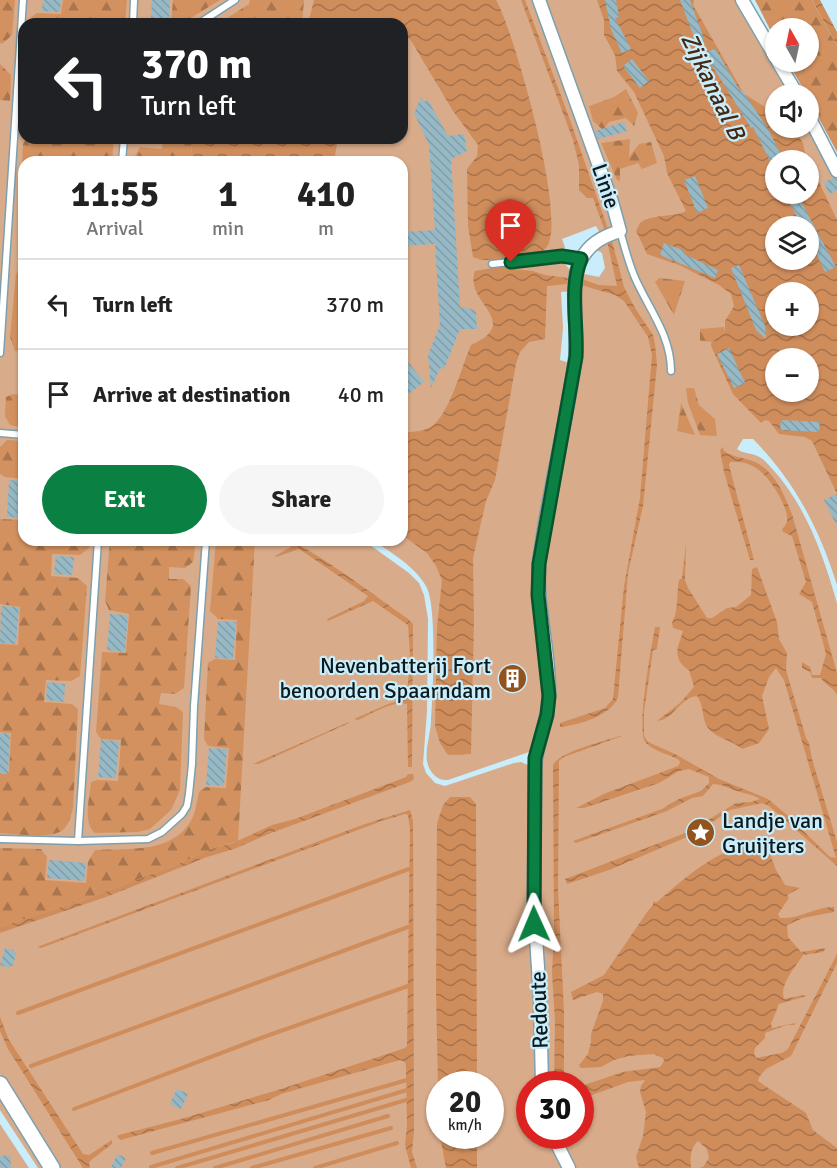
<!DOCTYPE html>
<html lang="en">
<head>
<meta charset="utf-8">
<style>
  :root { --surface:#fff; --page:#f6f6f6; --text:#222; --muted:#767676; --line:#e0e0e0; --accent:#0b8043 }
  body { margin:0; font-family:Signika,sans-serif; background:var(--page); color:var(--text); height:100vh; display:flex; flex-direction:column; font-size:22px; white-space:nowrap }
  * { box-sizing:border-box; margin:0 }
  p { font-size:20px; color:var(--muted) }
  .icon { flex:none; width:33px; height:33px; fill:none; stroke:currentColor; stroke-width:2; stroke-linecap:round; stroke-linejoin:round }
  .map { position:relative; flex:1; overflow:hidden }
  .side { position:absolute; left:18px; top:156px; width:390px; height:390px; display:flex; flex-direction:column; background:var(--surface); border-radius:18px; box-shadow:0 2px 4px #0004 }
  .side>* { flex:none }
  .top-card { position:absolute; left:18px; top:18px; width:390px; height:126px; border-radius:18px; box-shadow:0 2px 4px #0004; background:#202124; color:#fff; overflow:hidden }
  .needle { width:39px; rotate:351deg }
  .controls { position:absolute; left:765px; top:18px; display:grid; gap:12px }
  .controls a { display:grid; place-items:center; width:54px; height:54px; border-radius:50%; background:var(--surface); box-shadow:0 2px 4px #0004; font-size:30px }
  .speed { position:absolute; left:426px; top:1071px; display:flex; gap:12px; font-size:30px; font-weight:700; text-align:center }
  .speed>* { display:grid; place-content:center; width:78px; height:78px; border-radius:50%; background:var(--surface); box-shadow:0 2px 4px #0004; line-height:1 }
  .speed small { font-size:15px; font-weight:400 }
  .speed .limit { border:9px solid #d22; background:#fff; color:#111 }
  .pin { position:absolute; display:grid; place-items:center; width:51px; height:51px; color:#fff; margin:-62px -26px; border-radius:50% 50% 50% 0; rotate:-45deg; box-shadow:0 0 6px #0007 }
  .pin .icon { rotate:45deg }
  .me { position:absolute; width:66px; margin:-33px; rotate:359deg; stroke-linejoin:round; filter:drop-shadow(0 0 4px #0008) }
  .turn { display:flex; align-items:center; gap:21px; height:126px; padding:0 24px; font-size:27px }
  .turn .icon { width:78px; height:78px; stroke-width:2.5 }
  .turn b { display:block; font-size:42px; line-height:51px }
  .eta { display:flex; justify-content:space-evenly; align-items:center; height:102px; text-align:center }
  .eta b { font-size:36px; font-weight:700; line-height:42px }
  .cta { display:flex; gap:12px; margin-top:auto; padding:12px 24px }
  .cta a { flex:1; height:69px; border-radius:36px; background:var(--accent); color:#fff; font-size:24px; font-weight:700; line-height:69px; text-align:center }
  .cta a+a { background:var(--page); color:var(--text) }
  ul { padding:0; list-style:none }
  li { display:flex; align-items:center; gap:18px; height:90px; padding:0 24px; border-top:2px solid var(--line) }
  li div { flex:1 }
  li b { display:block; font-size:22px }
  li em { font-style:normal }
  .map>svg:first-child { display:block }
  .green { fill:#d8ab8a; fill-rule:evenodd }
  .forest { fill:url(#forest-firs) }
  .water { fill:url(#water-waves); fill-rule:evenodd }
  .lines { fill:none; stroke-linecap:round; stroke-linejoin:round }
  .stream { stroke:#d08d5c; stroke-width:4 }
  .building { fill:url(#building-back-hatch) }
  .service-casing { stroke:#7ea0ac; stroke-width:9 }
  .minor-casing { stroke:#7ea0ac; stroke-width:15 }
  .tertiary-casing { stroke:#7ea0ac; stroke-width:18 }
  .service { stroke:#fff; stroke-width:6 }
  .minor { stroke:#fff; stroke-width:12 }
  .tertiary { stroke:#fff; stroke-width:15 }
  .route-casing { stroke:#07532c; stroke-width:15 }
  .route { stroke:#0b8043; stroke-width:10 }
  .labels { text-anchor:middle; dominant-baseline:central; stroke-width:4.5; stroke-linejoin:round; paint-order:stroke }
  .street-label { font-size:22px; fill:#0c1a1e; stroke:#c9edfa }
  .poi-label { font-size:22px; fill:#0c1a1e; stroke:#c9edfa; text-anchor:end }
  .water-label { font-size:24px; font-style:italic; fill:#442812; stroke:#c9edfa }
</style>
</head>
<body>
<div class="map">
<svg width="837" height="1168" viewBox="0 0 837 1168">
  <defs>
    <pattern id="forest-firs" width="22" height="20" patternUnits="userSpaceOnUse" patternTransform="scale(1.5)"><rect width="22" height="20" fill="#d3915f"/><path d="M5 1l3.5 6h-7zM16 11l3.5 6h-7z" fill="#aa764e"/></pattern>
    <pattern id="water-waves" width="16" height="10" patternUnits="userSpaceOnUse" patternTransform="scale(1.5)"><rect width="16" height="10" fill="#d08d5c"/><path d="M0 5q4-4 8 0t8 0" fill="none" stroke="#a7724b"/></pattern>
    <pattern id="building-back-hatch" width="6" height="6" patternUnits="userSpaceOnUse" patternTransform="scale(1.5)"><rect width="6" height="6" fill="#96b9c5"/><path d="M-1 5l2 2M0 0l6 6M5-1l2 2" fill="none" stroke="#809ea9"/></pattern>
  </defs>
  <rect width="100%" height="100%" fill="#c9edfa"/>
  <!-- green -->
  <g class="green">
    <path d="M0 0H535L614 225 612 229 600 234 596 226 562 239 565 247 560 259 572 272V291L561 292 563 328 560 360 572 364 537 550 545 701 536 741 529 752 448 780C437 781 429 772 427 761 425 748 431 733 431 720 433 693 437 610 427 588 417 568 391 552 372 540H402V162H24V540H363L409 573 419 583 424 595 428 619 427 711 423 764 426 773 435 783 445 786 514 763 521 762 530 766 538 1084H530V1136H549L565 1168H59L0 1074ZM24 24H402V138H24ZM440 1084H490V1136H440Z"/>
    <path d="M542 0H738L793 94H776V128H808L809 122 837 178V585C819 528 795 482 753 439H743L737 449C744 455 754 451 765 461 804 500 822 551 837 603V1168H573L556 1136H580V1084H544L538 934V779L549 721 540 583 577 367 579 273 599 277 605 268 602 253 593 248 614 238 619 241C641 282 663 328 670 374L673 372 672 353 665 329 633 266 622 223ZM776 160H808V194H776ZM776 226H808V260H776ZM776 292H808V326H776ZM776 358H808V392H776Z"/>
    <path d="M0 1092 47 1168H38L0 1110Z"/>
    <path d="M0 1124 29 1168H0Z"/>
  </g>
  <!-- forest -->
  <g class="forest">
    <path d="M0 0H15L12 35 2 44 0 43Z"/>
    <path d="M63 0H127L125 24H28L29 19 37 13 61 14Z"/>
    <path d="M173 0H220L181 24H147L148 22 171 23Z"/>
    <path d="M250 0H304L302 24H218L249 4Z"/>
    <path d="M755 0H812L837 46V152L809 100 808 94H806L788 62H808V28H776L775 39Z"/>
    <path d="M0 64 11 75 10 101 0 100Z"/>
    <path d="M626 89 638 113 634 126 626 118 609 122 603 130 593 121 589 106 614 97Z"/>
    <path d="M27 138 52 140 53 138H114L112 162H24V203L20 202 23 144Z"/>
    <path d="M163 138H192L191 162H135V156L140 147 162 149Z"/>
    <path d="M630 139 629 157 639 144 651 142 657 163 642 169 638 163 620 169V181L617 180 601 143Z"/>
    <path d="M22 265H24V352L15 351 10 337 16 274Z"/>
    <path d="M659 278 685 281 674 315 655 282Z"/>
    <path d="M724 327 725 332 714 342 700 341V329Z"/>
    <path d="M686 388H694L699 405 715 419 717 436 700 435 688 403Z"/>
    <path d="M13 394 24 395V428L10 425 5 416 6 397Z"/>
    <path d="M681 403 695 435 677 431Z"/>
    <path d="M7 440 24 441V479L5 477 0 474V447Z"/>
    <path d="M0 519 24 520V540H90L89 548 80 555 52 554 51 576 78 578 87 586 80 676 71 681 46 680 44 702 72 704 78 709 73 808C71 815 69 825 63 830 52 839 15 834 0 833V771L9 772 11 733 0 732V644L18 645 20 607 0 604Z"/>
    <path d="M110 540H196L193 562 185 568 169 567V579H183L191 586 184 688 175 694 161 693 159 704 176 707 183 712 180 790 171 810 150 829 138 832 95 833C82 822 90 797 91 782L97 780 118 781 121 740 101 739 96 732 102 652 126 653 129 614 109 610 105 601Z"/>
    <path d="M216 540H255L238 841 211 849 174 866 86 899 0 927V848L41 849 47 857 45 880 86 883 88 862 95 850C130 848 173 854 192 819 196 811 197 800 199 792L206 787 226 788 229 748 208 746 204 739 208 663 215 659 235 660 237 620 218 619 210 611Z"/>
  </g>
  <!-- water -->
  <g class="water">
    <path d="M314 0H496C514 31 569 223 546 248 538 256 521 256 511 258V267L514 269 533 271 545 275 568 278 567 284 547 286 545 339 529 342 520 352 516 364 495 480 486 501 473 558 474 621 471 754 448 755 440 743 435 726 437 627 442 580 436 566 427 553 402 535V432C411 432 421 432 429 428 449 418 462 365 471 345 524 321 463 303 475 271L492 268 491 260H481L473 257 468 226 467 169 477 156 478 145 453 111 410 39 402 35V24H308Z"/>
    <path d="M521 0H525L569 117 608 229H604L593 198H587L579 190V165L573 140Z"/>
    <path d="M597 0H694L693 5 744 94 775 113 776 128H793L803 143 805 153 800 160H776V194H808L809 177 818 180 837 220V494L812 441 805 437 779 434 769 421 765 420 761 423 733 394 711 346V343L725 332V321L734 306 731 294 719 285 679 265 647 254 636 231 640 223C654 213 673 218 686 211L667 173 664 156 634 92 617 71 615 55 604 35V20ZM776 226H808V260H776ZM776 292H808V326H776ZM776 358H808V392H776Z"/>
    <path d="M812 0H820L837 32V46Z"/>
    <path d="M192 138H338L334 162H191Z"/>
    <path d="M612 241 624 287 635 308 653 335 655 344 657 365 643 506 628 573 618 697C611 716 579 725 560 727V723L605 708 613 699 624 586 640 498 652 355 648 337 624 301 615 295 581 285 582 279 599 285 617 286 608 245 607 242Z"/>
    <path d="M723 447 724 451C734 458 744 457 755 462 775 471 784 495 792 514L837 673V695C833 687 826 686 821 678H812L810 672 802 668V662L810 667 812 675H820L826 654 812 602 799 594 806 582 792 536 783 532 782 529C784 527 787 524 787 521 789 508 771 480 761 472 753 464 741 461 730 462L729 465 754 560H750L724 472 720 450Z"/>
    <path d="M285 540C302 540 386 604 407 618L413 624 412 767H408L407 704C391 701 372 714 358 720L354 719 388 704 407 698 410 653 408 625 373 601 328 621 327 619 364 601 368 596 299 549 276 557 275 556 291 547Z"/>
    <path d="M686 544 685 580 688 588 707 618H712L727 608 736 607 751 595 752 569 757 567 777 622 779 639 787 653 786 670 806 738 809 743 812 759 837 842V866L769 806 762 803 730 810 694 834 609 870 567 884 565 879 688 832 736 803 751 802 760 799C752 794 745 794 737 791 727 788 725 785 713 784L703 796 692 798 667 811 576 843 573 841 662 809 679 799 701 791 709 783V777L689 769 679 771 659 783 584 808H576L606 793 678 766 680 763 679 760C669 754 655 752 646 743 635 733 652 644 655 627H660L657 649 653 650 644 712V736L648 742 675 754 719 779 768 799 786 814 830 857 836 858 784 680 776 668 769 677 762 696 769 729 759 743 742 749C732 740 717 739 708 728 701 719 705 706 697 696 681 697 673 720 657 721L680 703 694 687 689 670C671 658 678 647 683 631L673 628 672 623C679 609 676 595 679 580L682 578Z"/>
    <path d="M349 722V723L259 764H253Z"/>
    <path d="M619 736H622L564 757 559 761 558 889 564 1012V1084H554L555 1021 552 973 554 930 553 765C560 751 603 742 619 736Z"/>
    <path d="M408 774H413L414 779 410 782 271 833 234 849 207 857 106 897 0 933V927L86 899 174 866 211 849 233 843 272 825 295 819 406 777Z"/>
    <path d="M450 797H470L476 804 477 1084H440L439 1134 436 991 437 823 443 805Z"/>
    <path d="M410 810 413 821 414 1131 412 1152 417 1168H411L405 1145 407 1125 406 1066 405 1062 400 1060 281 1094 269 1100 120 1140 117 1136 119 1135 181 1119 281 1089 405 1048 407 1046 410 829 408 815 405 814 382 821 41 948 37 947 362 825Z"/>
    <path d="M741 846 749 850 770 854 776 870 785 885 800 888 787 895 789 898 778 914 780 918C801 919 817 906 834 907V912L803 918 787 925 788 937 801 952 826 948 823 952 803 955C796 967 779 984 784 999L804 995 807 996 779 1004 771 1024 772 1028 795 1023V1025H787L765 1033V1038L755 1048 754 1053 756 1058 782 1053 788 1049 837 954V963L791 1056 766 1069 759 1077 758 1081 806 1113 813 1130 837 1148V1168H699L703 1167 709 1158 707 1149 698 1141C690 1148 690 1158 691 1168H639L636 1157 643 1136 646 1112 640 1092 641 1086 645 1080 628 1082 581 1099V1086L623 1072 660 1067 664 1061 663 1058 654 1054 628 1056 614 1060 601 1067 581 1068 579 1065 588 1054 591 1042V1034L603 1001V994L597 992 573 1000 571 992 604 975 647 912 653 905V902H657C684 879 706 858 741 846Z"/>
    <path d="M0 1017 9 1040 83 1154 89 1155 112 1140V1144L91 1160 89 1163 90 1168H83L8 1049 0 1031Z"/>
    <path d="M440 1136H477V1168H446Z"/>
  </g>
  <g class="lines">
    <!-- stream -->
    <g class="stream">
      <path d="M18 1013 409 869"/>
      <path d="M31 1066 408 927"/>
      <path d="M74 1109 258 1039 408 986"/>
      <path d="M152 1153 407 1080"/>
      <path d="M151 1167 407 1090"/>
      <path d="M177 1168 406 1100"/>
      <path d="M215 1168 388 1116"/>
      <path d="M252 1168 391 1128"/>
      <path d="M315 1168 397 1143"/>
    </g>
  </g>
  <!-- building -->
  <g class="building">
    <path d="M43 0H61L60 12 42 11Z"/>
    <path d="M152 0H170L169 20 151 19Z"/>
    <path d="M605 0H616L619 17 615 18 631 49 622 53 611 29Z"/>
    <path d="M680 0H690L704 39 696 42Z"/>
    <path d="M715 48 740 91 742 90 768 129 781 155 770 161 753 127 751 128 705 54Z"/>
    <path d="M632 59 649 81 640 88 623 66Z"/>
    <path d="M421 97 424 102 428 100 448 136 464 134 467 151 451 159 460 307 471 309 476 312 477 329H460L444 369 440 368 431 388 428 355 440 325 435 244 402 246 404 232 435 230 429 145 414 113Z"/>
    <path d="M624 122 627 131 598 139 595 131Z"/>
    <path d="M695 176 708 208 697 213 684 180Z"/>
    <path d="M834 178 837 179V191L829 194 824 182Z"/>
    <path d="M785 194H797L836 267 825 272 808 236V226H802Z"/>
    <path d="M664 243 685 251 684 254 718 270 715 278 660 255Z"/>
    <path d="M739 265 765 326 766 339 756 330 731 268Z"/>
    <path d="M729 348 745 383 734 388 717 354Z"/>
    <path d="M409 363 424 382 402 399V368Z"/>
    <path d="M781 420 820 422 819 432 780 430Z"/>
    <path d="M9 480 24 481V518L7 517Z"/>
    <path d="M837 494V526L824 500Z"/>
    <path d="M56 556 74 557 72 575 54 574Z"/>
    <path d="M1 606 19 607 16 644 0 643Z"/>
    <path d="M110 614 128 615 125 652 107 650Z"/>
    <path d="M218 621 236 622 233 659 215 658Z"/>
    <path d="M47 682 65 684 64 702 46 700Z"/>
    <path d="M0 733 10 734 8 774H0Z"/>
    <path d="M101 740 119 741 116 778 98 777Z"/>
    <path d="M209 748 227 749 224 786 206 785Z"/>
    <path d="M49 860 86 863 84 881 47 878Z"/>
    <path d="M5 948 14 950V952L16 953 13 966H10V968L0 965Z"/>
    <path d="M177 1089 188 1094 181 1109 170 1104Z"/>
    <path d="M117 1154 126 1158 121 1168H111Z"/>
    <path d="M10 1155 11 1168H0V1156Z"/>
  </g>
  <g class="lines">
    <defs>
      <g id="service">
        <path d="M133 24 134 0"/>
        <path d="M198 24 235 0"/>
        <path d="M122 162 124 138"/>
        <path d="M620 231C625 248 629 265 636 280 650 311 671 336 671 371"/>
        <path d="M492 264 562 256 581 259"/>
        <path d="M0 353 23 0"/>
        <path d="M0 433 24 435"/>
        <path d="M0 839 78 841 148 839 162 832 182 814 187 806 189 794 192 764 194 706 206 540"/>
        <path d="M78 841 98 540"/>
      </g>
      <g id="minor">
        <path d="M539 0 612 202 620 231C601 237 587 245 579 264 569 288 579 331 575 360 566 428 547 495 539 564 536 608 550 650 549 694 549 720 536 743 535 768L534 907 540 998 542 1084"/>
        <path d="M742 0 776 58"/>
        <path d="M778 62 797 94"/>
        <path d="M808 115 837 171"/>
        <path d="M553 1136 569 1168"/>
      </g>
      <path id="tertiary" d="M0 1084 52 1168"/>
    </defs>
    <!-- service casing -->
    <use href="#service" class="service-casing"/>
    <!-- minor casing -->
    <use href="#minor" class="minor-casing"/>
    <!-- tertiary casing -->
    <use href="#tertiary" class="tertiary-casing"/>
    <!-- service -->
    <use href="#service" class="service"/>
    <!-- minor -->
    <use href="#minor" class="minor"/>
    <!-- tertiary -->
    <use href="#tertiary" class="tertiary"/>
  </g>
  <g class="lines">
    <defs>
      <path id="route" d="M511 262 562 256 581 259C569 287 578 327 576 357L539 564 538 595 549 696 547 715 535 758 534 924"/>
    </defs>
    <!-- route casing -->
    <use href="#route" class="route-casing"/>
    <!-- route -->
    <use href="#route" class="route"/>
  </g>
  <!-- icons -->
  <defs>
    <symbol id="building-disc" viewBox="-11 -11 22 22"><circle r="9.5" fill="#93531c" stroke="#c9edfa"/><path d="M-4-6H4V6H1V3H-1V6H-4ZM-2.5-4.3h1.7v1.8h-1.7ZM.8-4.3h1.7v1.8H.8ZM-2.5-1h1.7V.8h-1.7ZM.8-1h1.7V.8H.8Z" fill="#fff"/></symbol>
    <symbol id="sight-disc" viewBox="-11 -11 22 22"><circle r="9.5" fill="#93531c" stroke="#c9edfa"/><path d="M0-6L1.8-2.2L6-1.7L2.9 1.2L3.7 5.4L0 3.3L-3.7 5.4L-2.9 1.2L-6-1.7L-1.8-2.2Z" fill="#fff"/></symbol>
  </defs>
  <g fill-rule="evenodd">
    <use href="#building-disc" x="496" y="662" width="33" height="33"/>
    <use href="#sight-disc" x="684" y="816" width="33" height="33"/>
  </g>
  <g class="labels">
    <!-- street labels -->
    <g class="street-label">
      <text transform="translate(606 186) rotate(71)">Linie</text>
      <text transform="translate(539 1010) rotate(-92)">Redoute</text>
    </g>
    <!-- poi labels -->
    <g class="poi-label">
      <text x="491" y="665">Nevenbatterij Fort<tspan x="491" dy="25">benoorden Spaarndam</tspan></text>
      <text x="722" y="820" text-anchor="start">Landje van<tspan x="722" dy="25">Gruijters</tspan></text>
    </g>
    <!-- water labels -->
    <g class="water-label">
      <text transform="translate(713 86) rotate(64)">Zijkanaal B</text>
    </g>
  </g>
</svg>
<div class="controls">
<a><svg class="needle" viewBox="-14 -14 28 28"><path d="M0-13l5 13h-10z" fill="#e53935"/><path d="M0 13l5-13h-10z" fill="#767676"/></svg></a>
<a><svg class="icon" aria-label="sound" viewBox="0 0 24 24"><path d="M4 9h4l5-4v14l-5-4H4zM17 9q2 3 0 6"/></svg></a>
<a><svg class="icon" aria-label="search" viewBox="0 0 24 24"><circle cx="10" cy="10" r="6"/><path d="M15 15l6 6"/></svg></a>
<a><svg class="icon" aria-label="layers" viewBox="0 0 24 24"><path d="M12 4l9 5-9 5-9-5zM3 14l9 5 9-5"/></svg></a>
<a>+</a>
<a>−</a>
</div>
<div class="speed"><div>20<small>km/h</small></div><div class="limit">30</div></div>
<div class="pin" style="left:511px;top:262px;background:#d93025"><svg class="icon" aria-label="arrive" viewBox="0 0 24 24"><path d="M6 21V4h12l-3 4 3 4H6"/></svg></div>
<svg class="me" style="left:534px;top:924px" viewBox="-20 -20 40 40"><path d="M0-17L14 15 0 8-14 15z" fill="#0b8043" stroke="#fff" stroke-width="4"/></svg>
<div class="top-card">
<div class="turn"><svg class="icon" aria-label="left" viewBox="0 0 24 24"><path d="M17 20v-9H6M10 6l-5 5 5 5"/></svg><div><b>370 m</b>Turn left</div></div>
</div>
<section class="side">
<div class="eta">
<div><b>11:55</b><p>Arrival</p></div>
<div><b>1</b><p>min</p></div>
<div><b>410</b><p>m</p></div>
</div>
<ul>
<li><svg class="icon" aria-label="left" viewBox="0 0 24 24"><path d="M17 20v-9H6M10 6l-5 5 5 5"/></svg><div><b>Turn left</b></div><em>370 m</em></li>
<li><svg class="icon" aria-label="arrive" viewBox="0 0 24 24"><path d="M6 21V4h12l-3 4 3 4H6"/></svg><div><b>Arrive at destination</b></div><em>40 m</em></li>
</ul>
<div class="cta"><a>Exit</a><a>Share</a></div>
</section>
</div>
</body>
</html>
